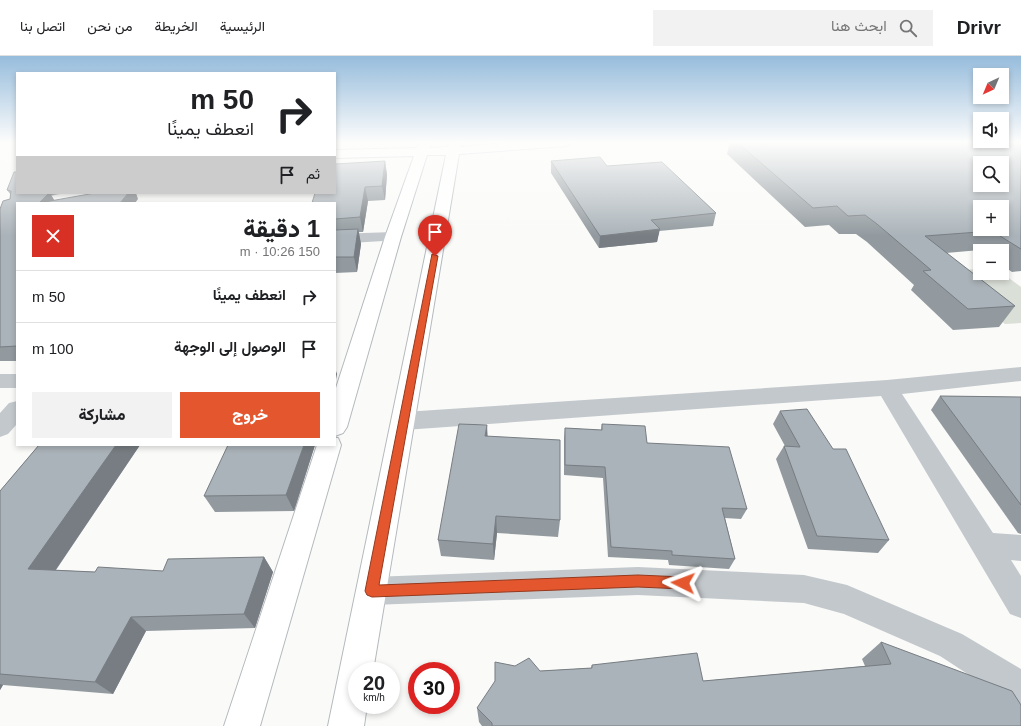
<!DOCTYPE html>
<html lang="ar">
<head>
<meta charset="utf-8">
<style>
  :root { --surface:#fff; --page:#f2f2f2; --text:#202124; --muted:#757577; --line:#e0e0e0; --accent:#e4572e }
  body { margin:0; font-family:Helvetica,Vazirmatn,sans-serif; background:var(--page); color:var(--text); direction:rtl; height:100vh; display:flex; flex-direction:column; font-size:15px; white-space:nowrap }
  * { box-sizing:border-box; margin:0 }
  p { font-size:13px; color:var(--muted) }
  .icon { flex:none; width:22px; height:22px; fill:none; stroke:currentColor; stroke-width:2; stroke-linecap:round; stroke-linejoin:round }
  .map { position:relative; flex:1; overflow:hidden; direction:ltr }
  .drawer { position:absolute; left:16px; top:146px; width:320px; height:244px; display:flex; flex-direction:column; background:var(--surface); border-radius:0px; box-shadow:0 2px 6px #0003; direction:rtl }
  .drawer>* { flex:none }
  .banner { position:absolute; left:16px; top:16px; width:320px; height:122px; border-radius:0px; box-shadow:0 2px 6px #0003; direction:rtl; background:#fff; color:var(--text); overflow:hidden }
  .needle { width:26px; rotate:224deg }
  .tools { position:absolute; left:973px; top:12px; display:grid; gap:8px }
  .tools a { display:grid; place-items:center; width:36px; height:36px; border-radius:0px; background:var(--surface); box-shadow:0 2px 6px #0003; font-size:20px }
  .speed { position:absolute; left:348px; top:606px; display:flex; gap:8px; font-size:20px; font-weight:700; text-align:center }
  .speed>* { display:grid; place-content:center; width:52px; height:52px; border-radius:50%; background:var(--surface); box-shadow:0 2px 6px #0003; line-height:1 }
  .speed small { font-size:10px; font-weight:400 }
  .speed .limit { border:6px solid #d22; background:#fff; color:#111 }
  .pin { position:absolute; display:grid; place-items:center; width:34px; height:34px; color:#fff; margin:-41px -17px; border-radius:50% 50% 50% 0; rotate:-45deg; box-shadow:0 0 4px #0007 }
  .pin .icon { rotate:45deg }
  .me { position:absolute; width:44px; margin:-22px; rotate:273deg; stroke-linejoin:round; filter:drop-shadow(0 0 3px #0008) }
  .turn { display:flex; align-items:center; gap:14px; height:84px; padding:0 16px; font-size:18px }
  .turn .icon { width:52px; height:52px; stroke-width:2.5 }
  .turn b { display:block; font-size:28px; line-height:34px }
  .then { display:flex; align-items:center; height:38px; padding:0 16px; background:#0003; gap:8px; font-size:15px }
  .round { display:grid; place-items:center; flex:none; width:42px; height:42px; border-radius:0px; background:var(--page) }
  .overview { display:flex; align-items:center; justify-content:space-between; height:68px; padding:0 16px }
  h1 { font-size:24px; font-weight:800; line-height:30px }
  .action { display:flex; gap:8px; margin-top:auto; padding:8px 16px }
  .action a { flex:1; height:46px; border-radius:0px; background:var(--accent); color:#fff; font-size:16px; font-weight:800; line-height:46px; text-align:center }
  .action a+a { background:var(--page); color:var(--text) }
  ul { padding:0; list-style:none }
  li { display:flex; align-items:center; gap:12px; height:52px; padding:0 16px; border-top:1px solid var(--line) }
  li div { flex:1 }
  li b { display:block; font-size:15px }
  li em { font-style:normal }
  header { display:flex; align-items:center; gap:24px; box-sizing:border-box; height:56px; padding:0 20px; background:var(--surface); border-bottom:1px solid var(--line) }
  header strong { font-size:19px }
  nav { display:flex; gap:22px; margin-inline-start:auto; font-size:14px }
  .search { width:280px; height:36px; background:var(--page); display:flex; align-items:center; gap:10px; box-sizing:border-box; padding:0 14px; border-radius:0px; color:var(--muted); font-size:15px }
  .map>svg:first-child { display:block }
  .green { fill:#dadfd7 }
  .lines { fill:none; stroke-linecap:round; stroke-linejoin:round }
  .major-casing { stroke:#b5babe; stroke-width:2 }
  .minor { fill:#c3c8cc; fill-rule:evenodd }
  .major { fill:#fff; fill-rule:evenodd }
  .wall { fill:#929a9f }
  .shaded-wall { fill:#777d82 }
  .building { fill:#aab3b9; stroke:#777d82; fill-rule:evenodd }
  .route { fill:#e4572e; stroke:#94391e }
</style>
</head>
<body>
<header>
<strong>Drivr</strong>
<div class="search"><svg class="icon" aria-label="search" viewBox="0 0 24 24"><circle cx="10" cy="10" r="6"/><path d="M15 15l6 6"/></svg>ابحث هنا</div>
<nav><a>الرئيسية</a><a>الخريطة</a><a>من نحن</a><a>اتصل بنا</a></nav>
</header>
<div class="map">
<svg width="1021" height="670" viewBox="0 0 1021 670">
  <rect width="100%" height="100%" fill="#fafaf8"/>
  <!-- green -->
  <path class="green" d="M980 213V217H1002L1021 231V267L1005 268 941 215Z"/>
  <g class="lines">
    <defs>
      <g id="major">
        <path d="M419 86H431L429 92 448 91 449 86H461L460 91 517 86H573L567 90 459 98 373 615H357V649H367L364 670H328L446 99H427L401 181 347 371 343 377 335 380V335L385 181 414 100 335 102V94L417 92Z"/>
        <path d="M65 137H92L90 140 57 147H30L32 144Z"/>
        <path d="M335 382H338L341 389 260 670H224L317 389H335Z"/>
      </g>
    </defs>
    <!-- major casing -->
    <use href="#major" class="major-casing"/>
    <!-- minor -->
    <g class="minor">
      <path d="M393 176 399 178 401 181 399 184 335 188V178Z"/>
      <path d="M1021 311V325L902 338 993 477 1021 479V505L1011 504 1021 520V562L1010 558 881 340 404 374 396 371 392 365 396 359 404 356 887 324Z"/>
      <rect x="0" y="318" width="17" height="14"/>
      <path d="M17 345V368L8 378 0 381V357L9 347Z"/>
      <path d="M638 511 804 519 847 529 962 578 1021 613V650L1009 645 940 600 844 558 804 547 638 539 372 549 361 545 357 535 361 525 372 521Z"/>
    </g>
    <!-- major -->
    <use href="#major" class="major"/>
  </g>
  <!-- wall -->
  <g class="wall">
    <path d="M730 86H1021V215L1012 216 1002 209V195H981L980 194 946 197 1015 250 999 271 953 274 911 234 914 229 867 186 856 178H839L829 169 805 171 727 98Z"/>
    <path d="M385 105 387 119 385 144 368 145 363 176H359L361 188 357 216 335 217V147Z"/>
    <path d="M551 105 607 110 716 157 713 170 659 175 657 186 599 192 551 117Z"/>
    <path d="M7 134 17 137H61L51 139 54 144 138 143 17 147V305H0V153L10 143 11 139Z"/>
    <path d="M940 340 1021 341V478L1018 477 931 354Z"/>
    <path d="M780 355 889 484 878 497 808 493 776 403 784 390H785L773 368Z"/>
    <path d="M602 368 647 387 747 453 741 463 725 462 735 503 729 513 669 509 668 504 608 501 603 422 564 419V382L565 372 601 374Z"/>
    <path d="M487 380 560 464 558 481 497 477 494 504 441 500 438 484Z"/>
    <path d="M39 389H140L56 514 95 516 163 515 264 501 273 516 255 572 146 575 113 638 3 629 0 634V435Z"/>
    <path d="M315 389 294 455 215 456 204 440Z"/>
    <path d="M881 586 1021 670H482L479 666 477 652 540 615 591 612 592 609 703 625 865 610 862 603Z"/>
  </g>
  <!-- shaded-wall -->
  <g class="shaded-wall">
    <path d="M385 105 387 119 385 144 382 130Z"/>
    <path d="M365 131 368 145 363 176 360 161Z"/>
    <path d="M22 137H61L51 139 56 147H29Z"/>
    <path d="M128 137H136L138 143 135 147H120Z"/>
    <path d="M358 173 361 188 357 216 354 201Z"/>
    <path d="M660 173 657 186 599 192 600 180Z"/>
    <path d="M335 312 337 318 335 329Z"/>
    <path d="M487 369 488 387 485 380Z"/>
    <path d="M116 389H140L46 528 28 513Z"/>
    <path d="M304 389H315L294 455 286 439Z"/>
    <path d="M496 460 497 477 494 504 493 488Z"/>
    <path d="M264 501 273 516 255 572 244 558Z"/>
    <path d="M131 561 146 575 113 638 95 626Z"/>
    <path d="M0 628 3 629 0 634Z"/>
  </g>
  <!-- building -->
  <g class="building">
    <path d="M737 86H1021V193L992 175 925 180 1015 250 968 253 923 215 931 214 877 168 865 159 848 160 837 150 813 152ZM980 107H1002V129H980ZM980 151H1002V173H980Z"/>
    <path d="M600 101 607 110 662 106 716 157 651 164 660 173 600 180 551 105Z"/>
    <path d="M385 105 382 130 365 131 360 161 335 163V147H312L315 137H335V108Z"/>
    <path d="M14 116H17V137H49L39 147 95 137H128L120 147H17V290L0 291V153L3 145 10 143 11 135 7 134Z"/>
    <path d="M358 173 354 201H335V174Z"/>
    <path d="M940 340 1021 341V449Z"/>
    <path d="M807 353 833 393H846L889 484 817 480 784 390 800 391 780 355Z"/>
    <path d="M459 368 487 369 485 380 560 384V464L496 460 493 488 438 484Z"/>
    <path d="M602 368 645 370 647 387 729 391 747 453 722 452 735 503 672 499V495L611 491 605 411 565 409V372L602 374Z"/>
    <path d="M39 389H116L28 513 95 516 98 511 163 515 168 503 264 501 244 558 131 561 95 626 0 618V435Z"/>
    <path d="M228 389H304L286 439 204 440Z"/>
    <path d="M881 586 1012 635 1021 649V670H492V667L477 652 495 625V606L515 610 529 602 540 615 592 612V609L697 597 703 625 891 608Z"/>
  </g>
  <!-- sky -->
  <linearGradient id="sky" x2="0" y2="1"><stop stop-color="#96bcdc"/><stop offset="0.48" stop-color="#fdfdfc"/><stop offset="1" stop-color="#fdfdfc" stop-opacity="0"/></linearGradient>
  <rect width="1021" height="180" fill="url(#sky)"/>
  <!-- route -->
  <path class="route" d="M432 198 438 200 379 529 638 519 683 521 687 523 689 527 687 531 683 533 638 531 372 541 367 539 365 535Z"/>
</svg>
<div class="tools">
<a><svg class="needle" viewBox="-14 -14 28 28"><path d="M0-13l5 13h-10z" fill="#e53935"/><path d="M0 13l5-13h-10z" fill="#757577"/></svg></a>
<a><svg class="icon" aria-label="sound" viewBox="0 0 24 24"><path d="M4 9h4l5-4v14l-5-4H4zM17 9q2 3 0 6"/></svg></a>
<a><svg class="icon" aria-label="search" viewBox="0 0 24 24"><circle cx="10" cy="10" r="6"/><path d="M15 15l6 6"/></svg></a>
<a>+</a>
<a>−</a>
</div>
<div class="speed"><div>20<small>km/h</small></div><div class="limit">30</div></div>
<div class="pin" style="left:435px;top:200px;background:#d93025"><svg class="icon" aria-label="arrive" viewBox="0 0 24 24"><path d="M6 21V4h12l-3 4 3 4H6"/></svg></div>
<svg class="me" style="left:683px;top:527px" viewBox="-20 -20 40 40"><path d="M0-17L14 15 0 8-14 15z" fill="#e4572e" stroke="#fff" stroke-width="4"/></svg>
<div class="banner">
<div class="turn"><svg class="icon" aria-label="right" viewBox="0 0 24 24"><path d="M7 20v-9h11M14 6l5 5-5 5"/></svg><div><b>50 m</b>انعطف يمينًا</div></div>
<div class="then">ثم<svg class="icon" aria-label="arrive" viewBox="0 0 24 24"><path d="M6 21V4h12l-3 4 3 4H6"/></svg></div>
</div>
<section class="drawer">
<div class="overview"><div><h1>1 دقيقة</h1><p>150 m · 10:26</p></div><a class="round" style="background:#d93025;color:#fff"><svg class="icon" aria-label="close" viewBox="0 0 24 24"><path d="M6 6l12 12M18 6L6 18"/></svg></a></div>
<ul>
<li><svg class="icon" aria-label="right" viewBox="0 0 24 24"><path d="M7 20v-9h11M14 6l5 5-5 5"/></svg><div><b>انعطف يمينًا</b></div><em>50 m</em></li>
<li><svg class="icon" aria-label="arrive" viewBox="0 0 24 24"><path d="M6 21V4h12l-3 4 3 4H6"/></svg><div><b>الوصول إلى الوجهة</b></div><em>100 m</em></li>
</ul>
<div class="action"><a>خروج</a><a>مشاركة</a></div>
</section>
</div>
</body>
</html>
